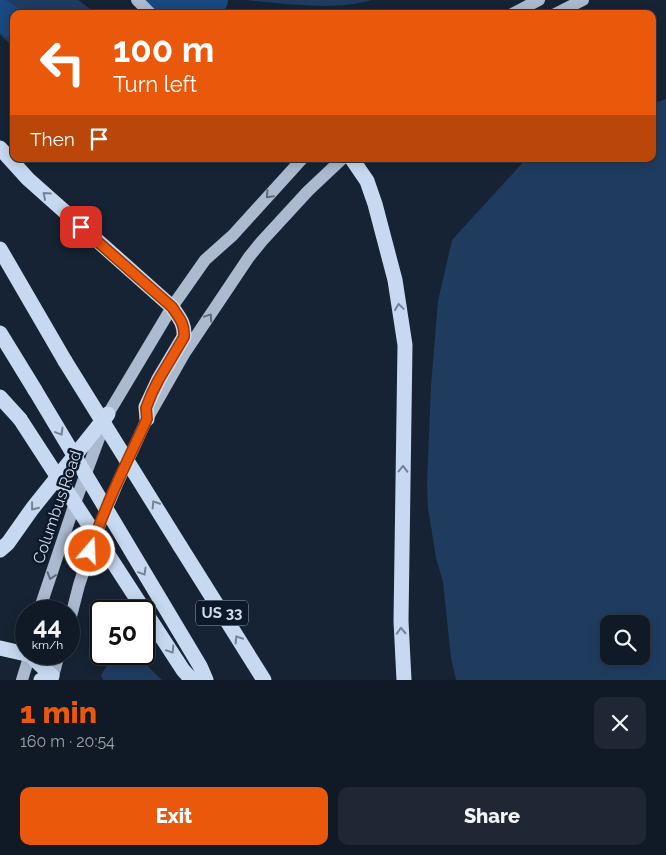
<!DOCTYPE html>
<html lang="en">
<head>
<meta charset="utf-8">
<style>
  :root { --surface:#101a27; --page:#1e2733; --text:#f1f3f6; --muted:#9ca1a7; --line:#303844; --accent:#ea580c }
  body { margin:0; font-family:Raleway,sans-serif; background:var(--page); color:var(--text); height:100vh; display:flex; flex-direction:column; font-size:19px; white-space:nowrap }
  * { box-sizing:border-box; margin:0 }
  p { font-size:16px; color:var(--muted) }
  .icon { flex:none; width:28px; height:28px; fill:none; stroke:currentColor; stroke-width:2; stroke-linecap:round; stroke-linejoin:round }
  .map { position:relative; height:680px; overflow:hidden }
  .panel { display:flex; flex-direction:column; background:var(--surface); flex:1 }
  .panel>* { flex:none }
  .guide { position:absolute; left:10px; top:10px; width:646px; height:152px; border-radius:10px; box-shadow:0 2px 12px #0003,0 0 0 1px var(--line); background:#ea580c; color:#fff; overflow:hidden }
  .controls { position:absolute; left:600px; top:615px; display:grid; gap:10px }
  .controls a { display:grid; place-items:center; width:50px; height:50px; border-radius:10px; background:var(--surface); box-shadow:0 2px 12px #0003,0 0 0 1px var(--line); font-size:25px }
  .speed { position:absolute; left:15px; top:600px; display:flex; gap:10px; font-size:25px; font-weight:700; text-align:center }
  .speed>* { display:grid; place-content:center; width:65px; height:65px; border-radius:50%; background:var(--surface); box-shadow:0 2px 12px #0003,0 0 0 1px var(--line); line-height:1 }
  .speed small { font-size:12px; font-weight:400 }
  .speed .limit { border:2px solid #111; border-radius:8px; background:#fff; color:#111 }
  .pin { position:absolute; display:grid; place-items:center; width:42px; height:42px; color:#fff; margin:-21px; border-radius:10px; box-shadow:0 2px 8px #0006 }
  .me { position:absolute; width:55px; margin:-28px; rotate:19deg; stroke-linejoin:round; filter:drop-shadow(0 0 4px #0008) }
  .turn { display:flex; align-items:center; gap:18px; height:105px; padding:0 20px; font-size:22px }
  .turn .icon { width:65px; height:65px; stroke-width:2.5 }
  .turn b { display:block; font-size:35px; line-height:42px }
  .then { display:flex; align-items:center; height:48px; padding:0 20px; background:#0003; gap:10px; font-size:19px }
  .round { display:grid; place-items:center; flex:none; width:52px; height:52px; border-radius:10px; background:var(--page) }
  .overview { display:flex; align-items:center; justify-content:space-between; height:85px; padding:0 20px }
  h1 { font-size:30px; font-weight:800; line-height:38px; color:var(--accent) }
  .action { display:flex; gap:10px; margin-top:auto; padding:10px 20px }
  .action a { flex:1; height:58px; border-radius:10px; background:var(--accent); color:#fff; font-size:20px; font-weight:800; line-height:58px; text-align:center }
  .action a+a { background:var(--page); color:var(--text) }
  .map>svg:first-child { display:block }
  .green { fill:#1f3c5f; fill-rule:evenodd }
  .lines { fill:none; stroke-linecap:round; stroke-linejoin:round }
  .river { stroke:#194981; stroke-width:30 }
  .major { stroke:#abbace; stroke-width:12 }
  .highway { stroke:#c6d9f0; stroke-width:15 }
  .highway-bridge { stroke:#c6d9f0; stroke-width:15 }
  .oneway { stroke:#728397 }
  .oneway2 { stroke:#5c6a7c }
  .route-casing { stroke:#983908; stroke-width:12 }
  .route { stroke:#ea580c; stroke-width:9 }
  .labels { text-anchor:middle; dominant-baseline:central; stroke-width:5; stroke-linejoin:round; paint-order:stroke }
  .shield { fill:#0c192a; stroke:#98a2b0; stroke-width:1 }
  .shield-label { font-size:15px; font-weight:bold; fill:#d4dde9 }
  .street-label { font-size:16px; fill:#d4dde9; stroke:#0c192a }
</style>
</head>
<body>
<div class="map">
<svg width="666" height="680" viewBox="0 0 666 680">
  <rect width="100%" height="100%" fill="#152334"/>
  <!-- green -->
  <g class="green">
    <path d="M0 0H78L97 14H14V47L0 35Z"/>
    <path d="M246 0H372C335 11 284 4 246 0Z"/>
    <path d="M666 99V680H456L451 658 443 582 436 558 428 508 427 483 431 386 438 301 452 240 526 159H652L653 104ZM609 624H641V656H609Z"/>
    <path d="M114 654 140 659 162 680H103L101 675Z"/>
  </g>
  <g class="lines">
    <!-- river -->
    <g class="river">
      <path d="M0 14 14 24"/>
      <path d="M152 14 213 0"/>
    </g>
    <!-- major -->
    <g class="major">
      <path d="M137 0 151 14"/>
      <path d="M512 14 539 0"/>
      <path d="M555 14 583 0"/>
      <path d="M39 611 75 503 108 414 172 307 205 260 233 235 302 159"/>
      <path d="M69 624 79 585 96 534 118 482 147 419 184 354 249 257 262 241 308 191 342 159"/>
      <path d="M22 680 30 654"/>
      <path d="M52 680 59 654"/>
    </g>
    <!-- highway -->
    <g class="highway">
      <path d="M0 148 28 179 172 307C179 318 185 323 184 337L159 379 146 407 147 419"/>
      <path d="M352 159 367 181 375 204 395 280 405 345 401 621 404 680"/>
      <path d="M0 249 65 361"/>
      <path d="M0 333 35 390"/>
      <path d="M0 397 20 419"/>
      <path d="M180 546 264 680"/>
      <path d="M0 550 8 543 32 509 108 414"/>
      <path d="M0 648 26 654"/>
      <path d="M27 654H29L52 676 41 680"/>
    </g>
    <!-- highway-bridge -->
    <g class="highway-bridge">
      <path d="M65 361 180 546"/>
      <path d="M35 390 200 666 206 680"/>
      <path d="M20 419 183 670 192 680"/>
    </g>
  </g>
  <!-- one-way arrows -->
  <defs><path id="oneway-chevron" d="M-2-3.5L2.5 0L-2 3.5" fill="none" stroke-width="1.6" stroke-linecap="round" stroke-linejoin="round" transform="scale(1.25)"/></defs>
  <g class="oneway">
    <use href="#oneway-chevron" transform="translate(46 195) rotate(-138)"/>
    <use href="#oneway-chevron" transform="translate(399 307) rotate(-98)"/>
    <use href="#oneway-chevron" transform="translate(60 432) rotate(59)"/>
    <use href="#oneway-chevron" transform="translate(403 469) rotate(-89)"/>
    <use href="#oneway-chevron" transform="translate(155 504) rotate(-122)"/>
    <use href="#oneway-chevron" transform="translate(34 507) rotate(128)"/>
    <use href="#oneway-chevron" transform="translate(143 572) rotate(59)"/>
    <use href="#oneway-chevron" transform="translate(401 631) rotate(-93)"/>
    <use href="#oneway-chevron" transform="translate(238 639) rotate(-122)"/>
    <use href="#oneway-chevron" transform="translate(171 650) rotate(57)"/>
  </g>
  <g class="oneway2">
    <use href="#oneway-chevron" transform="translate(269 195) rotate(133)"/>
    <use href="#oneway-chevron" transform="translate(209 317) rotate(-56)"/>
    <use href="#oneway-chevron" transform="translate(51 576) rotate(108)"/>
  </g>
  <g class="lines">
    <defs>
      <path id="route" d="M81 227 172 307C179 318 185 323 184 337L159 379 152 393 146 408 147 419C127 462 105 505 90 551"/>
    </defs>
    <!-- route casing -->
    <use href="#route" class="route-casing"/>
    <!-- route -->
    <use href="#route" class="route"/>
  </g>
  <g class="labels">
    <!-- shield labels -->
    <rect class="shield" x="196" y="600.5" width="52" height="25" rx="4"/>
    <g class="shield-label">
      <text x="222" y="613">US 33</text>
    </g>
    <!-- street labels -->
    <g class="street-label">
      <text transform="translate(57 507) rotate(-71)">Columbus Road</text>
    </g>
  </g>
</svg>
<div class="controls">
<a><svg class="icon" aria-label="search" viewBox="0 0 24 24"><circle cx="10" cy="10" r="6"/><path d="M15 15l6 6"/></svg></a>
</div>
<div class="speed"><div>44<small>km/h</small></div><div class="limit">50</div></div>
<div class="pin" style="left:81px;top:227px;background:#d93025"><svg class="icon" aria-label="arrive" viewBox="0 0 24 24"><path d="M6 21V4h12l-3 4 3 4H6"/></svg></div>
<svg class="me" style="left:90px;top:551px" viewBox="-20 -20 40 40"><circle r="17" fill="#ea580c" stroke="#fff" stroke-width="3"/><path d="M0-11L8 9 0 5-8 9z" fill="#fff"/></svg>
<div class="guide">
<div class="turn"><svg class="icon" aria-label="left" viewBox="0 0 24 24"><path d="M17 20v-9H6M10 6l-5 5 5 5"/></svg><div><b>100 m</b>Turn left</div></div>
<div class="then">Then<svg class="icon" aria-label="arrive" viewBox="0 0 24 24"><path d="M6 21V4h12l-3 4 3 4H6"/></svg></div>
</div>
</div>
<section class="panel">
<div class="overview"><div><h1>1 min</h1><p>160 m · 20:54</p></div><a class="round"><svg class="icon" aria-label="close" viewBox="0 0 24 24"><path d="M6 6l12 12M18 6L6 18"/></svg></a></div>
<div class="action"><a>Exit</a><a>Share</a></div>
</section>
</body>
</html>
